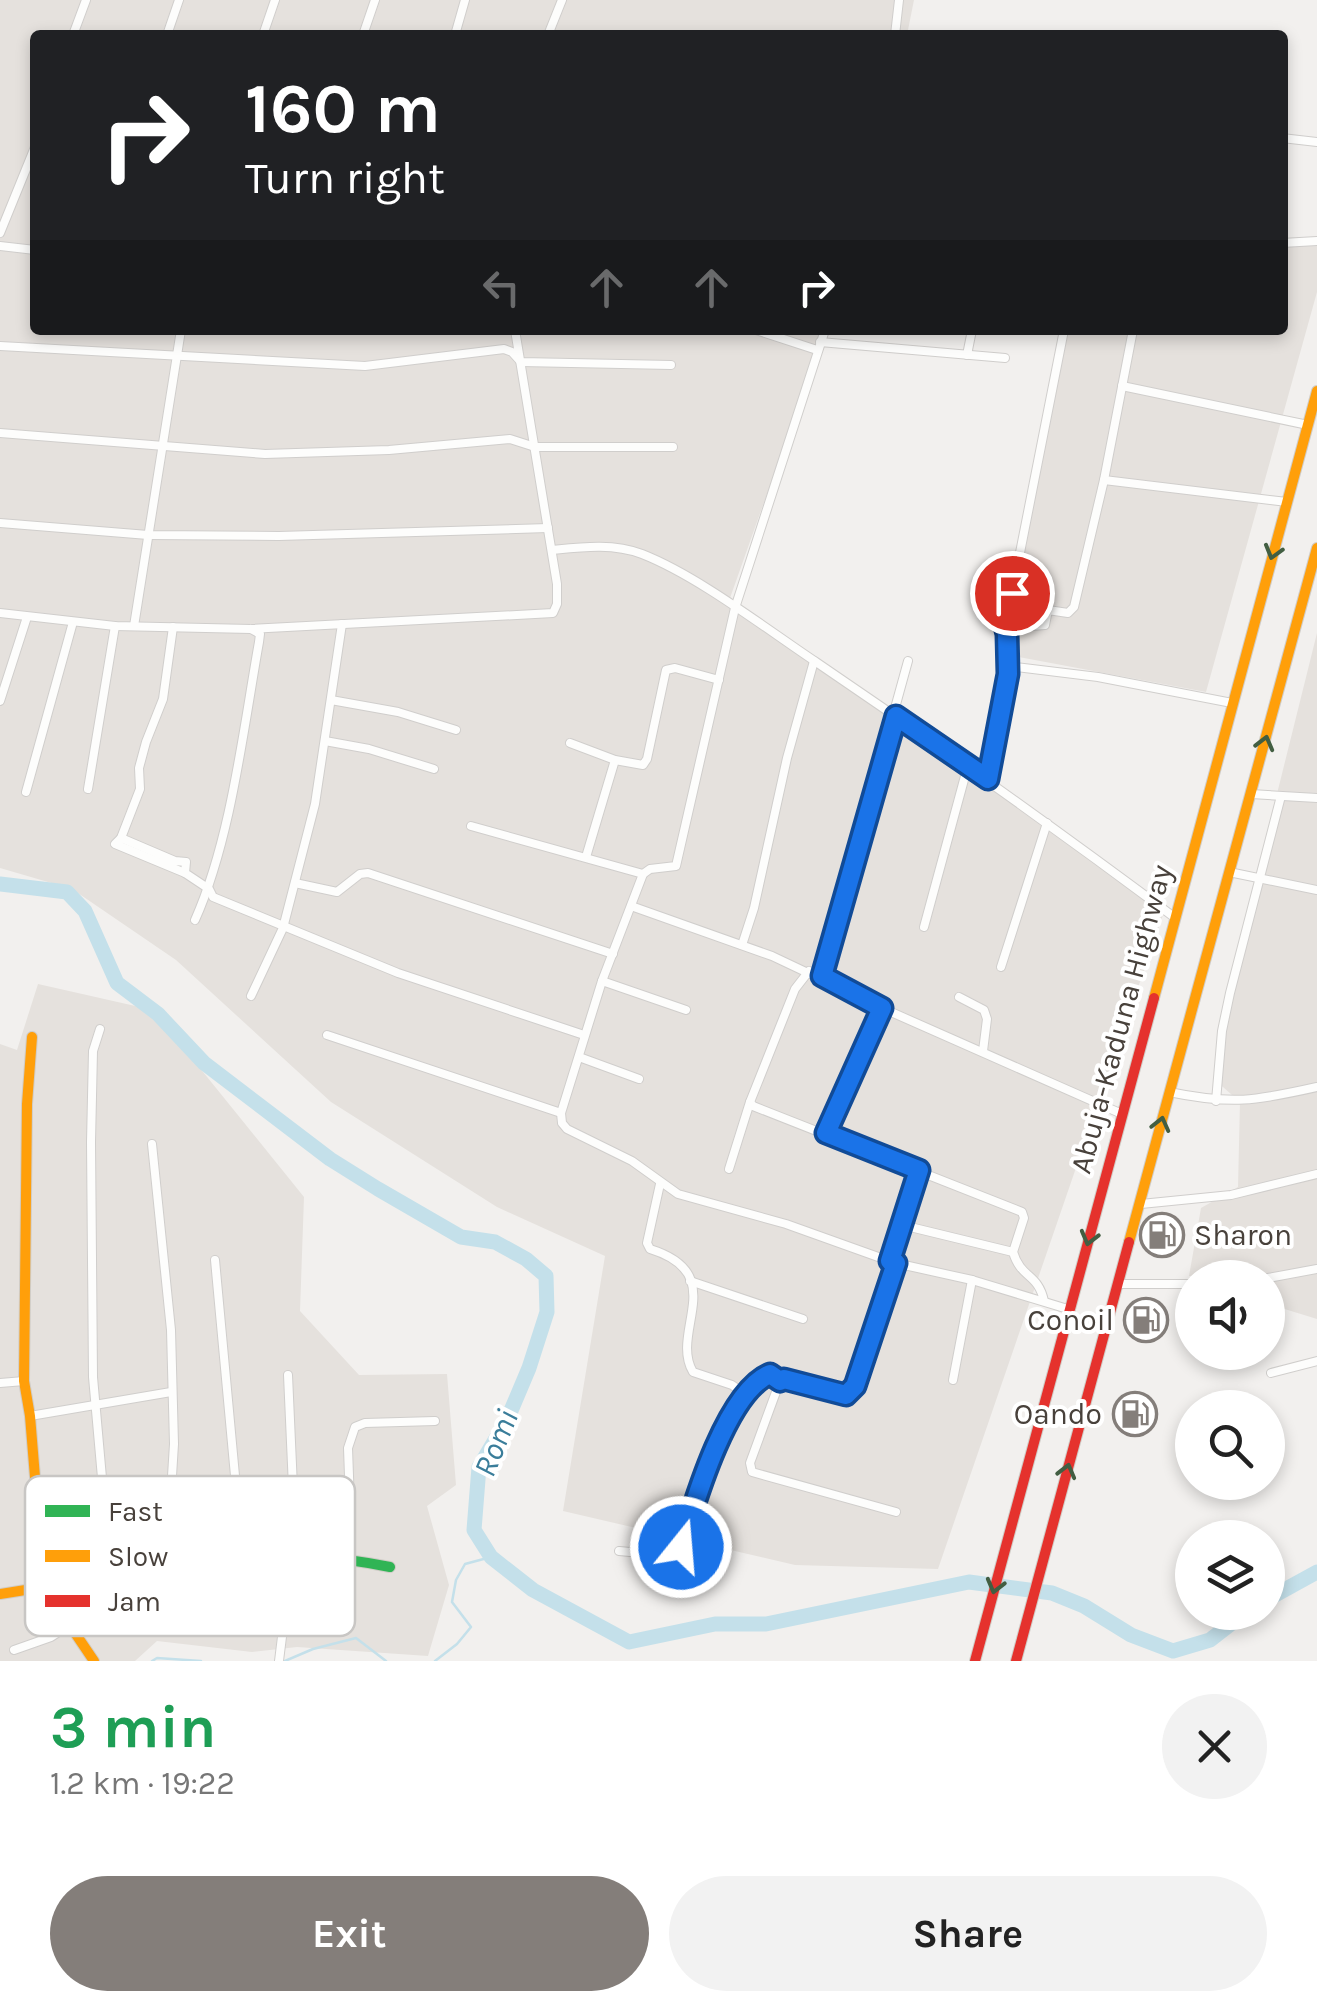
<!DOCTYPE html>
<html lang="en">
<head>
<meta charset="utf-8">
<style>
  :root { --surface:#fff; --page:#f2f2f2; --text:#222; --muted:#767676; --accent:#847e7a }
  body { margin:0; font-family:Karla,sans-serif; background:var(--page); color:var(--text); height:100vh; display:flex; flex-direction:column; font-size:38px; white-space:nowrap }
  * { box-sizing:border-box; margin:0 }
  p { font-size:32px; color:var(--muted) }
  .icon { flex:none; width:55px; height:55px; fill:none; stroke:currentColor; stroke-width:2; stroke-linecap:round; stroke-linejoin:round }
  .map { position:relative; height:1661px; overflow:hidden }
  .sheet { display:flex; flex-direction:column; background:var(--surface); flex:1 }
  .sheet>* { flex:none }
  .banner { position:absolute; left:30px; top:30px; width:1258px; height:305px; border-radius:10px; box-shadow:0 5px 15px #0003; background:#202124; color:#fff; overflow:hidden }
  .fabs { position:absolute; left:1175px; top:1260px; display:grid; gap:20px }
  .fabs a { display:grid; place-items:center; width:110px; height:110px; border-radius:50%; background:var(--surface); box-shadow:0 5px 15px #0003; font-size:50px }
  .pin { position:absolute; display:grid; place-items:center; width:85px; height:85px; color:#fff; margin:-42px; border:5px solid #fff; border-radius:50%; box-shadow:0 2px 10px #0007 }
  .me { position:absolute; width:110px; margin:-55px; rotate:17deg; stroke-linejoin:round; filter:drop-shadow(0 0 8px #0008) }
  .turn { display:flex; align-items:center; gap:35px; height:210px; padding:0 50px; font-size:45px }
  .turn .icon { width:130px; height:130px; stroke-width:2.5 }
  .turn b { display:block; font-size:70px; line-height:85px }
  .lanes { display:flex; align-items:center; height:95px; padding:0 50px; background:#0003; justify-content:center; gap:50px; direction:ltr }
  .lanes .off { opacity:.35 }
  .round { display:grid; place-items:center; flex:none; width:105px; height:105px; border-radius:52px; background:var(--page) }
  .summary { display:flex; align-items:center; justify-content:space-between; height:170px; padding:0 50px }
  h1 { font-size:60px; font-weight:700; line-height:75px; color:#1e9e55 }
  .action { display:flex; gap:20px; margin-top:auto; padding:20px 50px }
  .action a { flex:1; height:115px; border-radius:60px; background:var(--accent); color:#fff; font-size:40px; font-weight:700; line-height:115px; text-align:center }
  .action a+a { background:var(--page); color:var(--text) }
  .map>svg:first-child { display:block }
  .residential { fill:#e5e1dd }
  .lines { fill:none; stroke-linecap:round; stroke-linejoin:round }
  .stream { stroke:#c4e0ea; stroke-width:2.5 }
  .river { stroke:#c4e0ea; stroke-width:15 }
  .street-casing { stroke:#d0cecc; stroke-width:10 }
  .fast-casing { stroke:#d0ccc6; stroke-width:12 }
  .slow-casing { stroke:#d0ccc6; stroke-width:12 }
  .jam-casing { stroke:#d0ccc6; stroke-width:12 }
  .street { stroke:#fdfdfc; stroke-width:8 }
  .fast { stroke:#30b455; stroke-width:10 }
  .slow { stroke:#ff9f0a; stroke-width:10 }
  .jam { stroke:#e5322d; stroke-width:10 }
  .oneway { stroke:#425e42 }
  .route-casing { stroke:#114b97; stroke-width:25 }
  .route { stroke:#1a73e8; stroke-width:18 }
  .labels { text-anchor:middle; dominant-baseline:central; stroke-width:8; stroke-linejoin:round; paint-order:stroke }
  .street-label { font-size:30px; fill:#48413b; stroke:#fff }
  .poi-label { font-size:30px; fill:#48413b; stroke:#fff; text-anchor:end }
  .water-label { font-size:32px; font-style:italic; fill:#3a7d9a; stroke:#fff }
  .key { fill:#fff; stroke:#c8c6c4; stroke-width:2.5 }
  .key-label { font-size:28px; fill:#48413b }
</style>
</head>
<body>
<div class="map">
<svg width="1317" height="1661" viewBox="0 0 1317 1661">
  <rect width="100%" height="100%" fill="#f2f0ee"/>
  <!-- residential -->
  <g class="residential">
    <path d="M0 0H914L907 35H35V330H825L730 598 1164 912 938 1569 795 1565 563 1511 605 1256 497 1207 331 1102 176 960 72 889 0 868Z"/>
    <path d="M1283 242 1317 243V292L1206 692 997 653 1063 330H1282Z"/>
    <path d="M1317 633V1319L1268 1304V1278L1189 1276 1201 1208 1238 1187 1240 1102 1215 1080 1268 830Z"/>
    <path d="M38 984 153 1010 304 1197 300 1311 359 1375 447 1374 456 1485 427 1506 449 1585 428 1656 297 1647 252 1652 157 1641 135 1661H0V1044L17 1050Z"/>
  </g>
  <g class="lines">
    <!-- stream -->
    <g class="stream">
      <path d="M152 1661 157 1658 201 1661"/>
      <path d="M285 1661 313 1649 356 1638 386 1661"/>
      <path d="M435 1661 457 1644 471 1627 452 1602 456 1580 465 1564 491 1557"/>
    </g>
    <!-- river -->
    <g class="river">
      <path d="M0 884 67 892 85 911 117 983 158 1014 204 1063 330 1159 378 1189 461 1237 495 1242 526 1259 546 1276 547 1312 529 1368 507 1420 479 1467 474 1530 491 1557 533 1590 629 1642 715 1624H766L969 1582 1052 1593 1084 1606 1131 1635 1173 1651 1210 1640 1246 1612"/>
      <path d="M1268 1599 1317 1572"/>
    </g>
    <defs>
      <g id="street">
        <path d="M73 35 86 0"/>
        <path d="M167 35 179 0"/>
        <path d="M263 35 275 0"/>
        <path d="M363 35 375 0"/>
        <path d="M455 35 465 0"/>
        <path d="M548 35 562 0"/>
        <path d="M895 35 899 0"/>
        <path d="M1282 138 1317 142"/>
        <path d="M0 233 35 147"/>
        <path d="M1282 243 1317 241"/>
        <path d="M0 246 35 250"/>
        <path d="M756 330 817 350"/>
        <path d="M820 342 1005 358"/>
        <path d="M0 346 365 366 504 349 512 352 521 362 671 365"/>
        <path d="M967 355 972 330"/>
        <path d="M1122 386 1308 425"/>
        <path d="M0 433 265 454 389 450 510 439 535 447H673"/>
        <path d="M1104 480 1287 502"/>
        <path d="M0 523 148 535 279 536 548 528"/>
        <path d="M552 550C582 547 613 543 642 554 698 576 765 628 816 662 937 744 1056 829 1174 917"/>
        <path d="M0 613 115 626 251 629 553 613 557 604V584L515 330"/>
        <path d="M134 626 181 330"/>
        <path d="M173 627 163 699 146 742 139 768 140 789 121 838 115 844 185 873"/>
        <path d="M1007 634 1019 627 1045 625 1048 610 1068 613 1074 607 1104 480 1133 330"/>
        <path d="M1007 666 1098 677 1232 703"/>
        <path d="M331 700 398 712 456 730"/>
        <path d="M0 701 27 617"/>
        <path d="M325 741 369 749 434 769"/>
        <path d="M570 743 615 760 643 765 647 759 666 670 675 668 719 680"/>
        <path d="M988 779 1007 674 1004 622 1012 593 1064 330"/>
        <path d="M88 789 115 626"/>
        <path d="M26 792 73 622"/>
        <path d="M1251 794 1317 798"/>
        <path d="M471 826 643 874 650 869 676 866 735 608 825 330"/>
        <path d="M121 838 175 861 186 862 185 873 209 889 213 897 398 973 584 1035"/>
        <path d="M586 857 615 760"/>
        <path d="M1229 872 1317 890"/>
        <path d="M643 874 602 981 561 1113 562 1123 567 1129 632 1161 678 1194 786 1224 895 1263 972 1280 1071 1310"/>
        <path d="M295 883 337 892 360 874 368 873 613 954"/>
        <path d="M631 906 772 956 882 1008 1122 1114"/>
        <path d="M195 920C231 839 243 731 259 642L260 634 251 629"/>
        <path d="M924 927 968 765"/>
        <path d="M742 945 754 908 787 758 814 661"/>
        <path d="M1001 967 1047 823"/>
        <path d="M809 971 795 989 750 1102 753 1106 1022 1212 1024 1218 1013 1252C1021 1279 1038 1273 1044 1301"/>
        <path d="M821 976 908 661"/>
        <path d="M602 981 686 1010"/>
        <path d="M251 996 283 928 315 804 342 624"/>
        <path d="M959 997 984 1010 987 1019 983 1051"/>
        <path d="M100 1029 93 1051 91 1142 93 1377 103 1489 106 1577"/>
        <path d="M327 1035 561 1113"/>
        <path d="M579 1057 639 1079"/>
        <path d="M1169 1092C1232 1105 1255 1101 1317 1087"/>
        <path d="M1216 1101 1222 1031 1230 993 1281 796"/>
        <path d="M826 1133 882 1008"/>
        <path d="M152 1144 171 1330 174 1444 166 1572"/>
        <path d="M729 1169 750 1102"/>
        <path d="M660 1184 647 1243 650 1249C731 1274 669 1332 693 1372L732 1385 745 1394"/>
        <path d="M1141 1204 1231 1195 1317 1174"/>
        <path d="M902 1225 1013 1252"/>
        <path d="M215 1260 243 1562"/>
        <path d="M890 1261 919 1171"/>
        <path d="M1268 1278 1317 1269"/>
        <path d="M690 1281 803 1319"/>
        <path d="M1118 1284H1192"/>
        <path d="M1271 1373 1317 1361"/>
        <path d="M288 1375 296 1555"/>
        <path d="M953 1380 972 1280"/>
        <path d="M780 1381 750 1463 752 1472 896 1512"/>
        <path d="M0 1383 24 1381"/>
        <path d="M30 1416 171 1392"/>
        <path d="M619 1551 664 1555 678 1551 702 1475 745 1394 766 1375 780 1381 784 1379 846 1395 851 1391 895 1263"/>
        <path d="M342 1557 350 1504 348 1448 355 1427 365 1423 435 1421"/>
        <path d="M14 1650 51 1637 68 1626"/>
        <path d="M279 1661 291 1564 284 1559"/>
      </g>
      <path id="fast" d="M66 1583C113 1576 160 1579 206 1572 219 1570 231 1564 244 1562 294 1552 340 1557 390 1567"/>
      <g id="slow">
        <path d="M1154 998 1317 391"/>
        <path d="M32 1037 27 1104 24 1381 30 1416 44 1587 66 1583"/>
        <path d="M1129 1242 1317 548"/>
        <path d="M0 1594 44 1587 94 1661"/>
      </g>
      <g id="jam">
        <path d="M975 1661 1154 998"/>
        <path d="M1016 1661 1129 1242"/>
      </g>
    </defs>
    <!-- street casing -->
    <use href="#street" class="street-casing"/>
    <!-- fast casing -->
    <use href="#fast" class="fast-casing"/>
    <!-- slow casing -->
    <use href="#slow" class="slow-casing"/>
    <!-- jam casing -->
    <use href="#jam" class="jam-casing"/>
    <!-- street -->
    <use href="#street" class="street"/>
    <!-- fast -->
    <use href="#fast" class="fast"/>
    <!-- slow -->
    <use href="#slow" class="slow"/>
    <!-- jam -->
    <use href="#jam" class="jam"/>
  </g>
  <!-- one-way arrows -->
  <defs><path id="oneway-chevron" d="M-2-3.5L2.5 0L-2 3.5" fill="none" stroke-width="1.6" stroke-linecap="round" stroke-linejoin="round" transform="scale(2.5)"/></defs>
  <g class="oneway">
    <use href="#oneway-chevron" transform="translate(1273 552) rotate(106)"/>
    <use href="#oneway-chevron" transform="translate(1265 743) rotate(-75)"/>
    <use href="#oneway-chevron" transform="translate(1161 1124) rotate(-76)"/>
    <use href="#oneway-chevron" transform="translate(1089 1238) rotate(105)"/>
    <use href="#oneway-chevron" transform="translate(1067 1471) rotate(-75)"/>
    <use href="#oneway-chevron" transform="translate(995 1586) rotate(105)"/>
  </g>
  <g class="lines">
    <defs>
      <path id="route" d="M681 1547C694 1504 726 1392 770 1374L780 1381 784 1379 846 1395 855 1386 896 1263 890 1261 919 1170 826 1133 882 1008 822 976 896 716 988 779 1008 674 1007 634 1004 622 1012 593"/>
    </defs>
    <!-- route casing -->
    <use href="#route" class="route-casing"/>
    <!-- route -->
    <use href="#route" class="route"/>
  </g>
  <!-- icons -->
  <defs>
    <symbol id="fuel-ring" viewBox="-11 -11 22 22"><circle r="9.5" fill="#fff" stroke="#847e7a" stroke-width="1.5"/><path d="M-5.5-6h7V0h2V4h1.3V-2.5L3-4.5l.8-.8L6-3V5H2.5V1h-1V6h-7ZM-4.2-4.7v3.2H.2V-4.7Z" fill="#847e7a"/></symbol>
  </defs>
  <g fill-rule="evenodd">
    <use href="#fuel-ring" x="1137" y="1210" width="50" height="50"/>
    <use href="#fuel-ring" x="1121" y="1295" width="50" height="50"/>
    <use href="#fuel-ring" x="1110" y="1389" width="50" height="50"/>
  </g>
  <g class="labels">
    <!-- street labels -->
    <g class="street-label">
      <text transform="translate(1121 1019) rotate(-75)">Abuja-Kaduna Highway</text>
    </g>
    <!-- poi labels -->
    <g class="poi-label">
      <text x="1194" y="1235" text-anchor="start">Sharon</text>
      <text x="1114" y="1320">Conoil</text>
      <text x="1102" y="1414">Oando</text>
    </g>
    <!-- water labels -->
    <g class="water-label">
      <text transform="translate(496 1443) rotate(-68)">Romi</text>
    </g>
  </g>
  <!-- legend -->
  <rect x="25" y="1476" width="330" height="160" rx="15" class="key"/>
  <rect x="45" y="1505" width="45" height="12" fill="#30b455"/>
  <rect x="45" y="1550" width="45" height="12" fill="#ff9f0a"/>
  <rect x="45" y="1595" width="45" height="12" fill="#e5322d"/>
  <g class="key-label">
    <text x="108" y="1521">Fast</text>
    <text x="108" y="1566">Slow</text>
    <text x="108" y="1611">Jam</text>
  </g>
</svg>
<div class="fabs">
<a><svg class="icon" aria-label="sound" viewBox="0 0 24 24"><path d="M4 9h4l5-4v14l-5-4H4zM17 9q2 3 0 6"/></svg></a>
<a><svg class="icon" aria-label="search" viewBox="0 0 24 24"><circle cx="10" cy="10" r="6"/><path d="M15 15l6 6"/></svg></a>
<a><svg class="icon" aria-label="layers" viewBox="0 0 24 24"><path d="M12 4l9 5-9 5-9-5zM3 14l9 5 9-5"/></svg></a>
</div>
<div class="pin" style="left:1012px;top:593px;background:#d93025"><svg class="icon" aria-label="arrive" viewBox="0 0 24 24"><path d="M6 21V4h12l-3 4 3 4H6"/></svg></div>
<svg class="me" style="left:681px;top:1547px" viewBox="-20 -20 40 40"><circle r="17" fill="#1a73e8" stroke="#fff" stroke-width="3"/><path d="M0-11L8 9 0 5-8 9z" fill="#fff"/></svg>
<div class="banner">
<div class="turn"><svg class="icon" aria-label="right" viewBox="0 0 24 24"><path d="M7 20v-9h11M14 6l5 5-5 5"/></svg><div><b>160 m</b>Turn right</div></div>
<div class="lanes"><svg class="icon off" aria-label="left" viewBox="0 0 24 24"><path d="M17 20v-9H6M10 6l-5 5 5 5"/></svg><svg class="icon off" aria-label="ahead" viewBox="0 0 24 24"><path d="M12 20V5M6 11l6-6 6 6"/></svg><svg class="icon off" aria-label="ahead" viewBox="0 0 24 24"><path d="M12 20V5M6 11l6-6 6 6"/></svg><svg class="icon" aria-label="right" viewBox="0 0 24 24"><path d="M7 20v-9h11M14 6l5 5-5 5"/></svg></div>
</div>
</div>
<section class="sheet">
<div class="summary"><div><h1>3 min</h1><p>1.2 km · 19:22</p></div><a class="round"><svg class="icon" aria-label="close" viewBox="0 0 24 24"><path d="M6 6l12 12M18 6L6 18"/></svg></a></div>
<div class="action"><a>Exit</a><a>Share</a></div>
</section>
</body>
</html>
